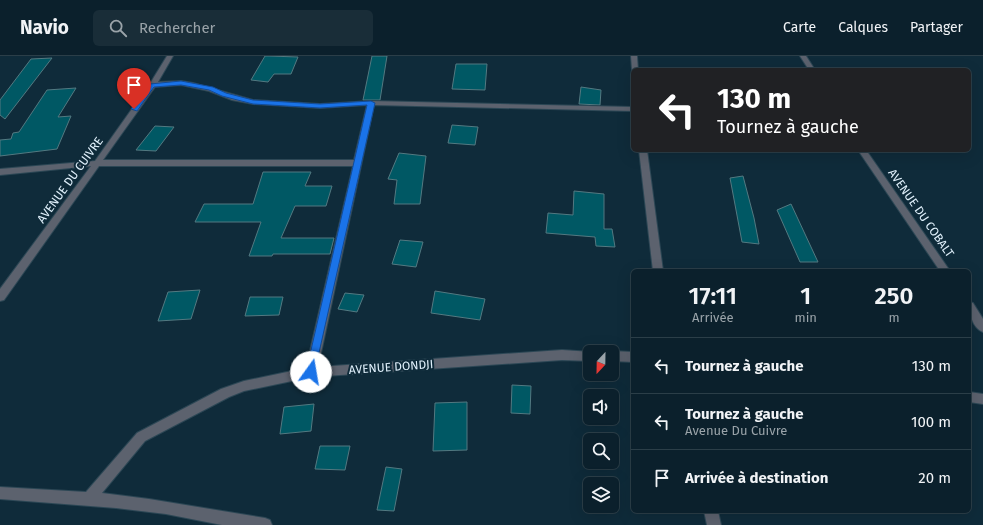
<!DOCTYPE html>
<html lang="fr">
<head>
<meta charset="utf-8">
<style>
  :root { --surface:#0b202c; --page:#192d38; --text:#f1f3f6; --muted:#9aa3a9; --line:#2b3e48 }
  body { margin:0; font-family:"Fira Sans",sans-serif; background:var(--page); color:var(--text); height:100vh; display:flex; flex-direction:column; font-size:15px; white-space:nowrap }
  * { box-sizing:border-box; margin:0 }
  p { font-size:13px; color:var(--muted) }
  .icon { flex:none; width:22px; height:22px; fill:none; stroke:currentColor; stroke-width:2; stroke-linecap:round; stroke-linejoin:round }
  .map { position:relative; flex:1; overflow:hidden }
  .drawer { position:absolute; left:631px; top:213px; width:340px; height:244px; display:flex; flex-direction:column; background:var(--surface); border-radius:6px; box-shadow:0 4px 16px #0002,0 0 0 1px var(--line) }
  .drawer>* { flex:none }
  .top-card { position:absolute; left:631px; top:12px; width:340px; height:84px; border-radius:6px; box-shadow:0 4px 16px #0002,0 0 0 1px var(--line); background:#202124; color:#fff; overflow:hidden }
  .needle { width:26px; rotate:202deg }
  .tools { position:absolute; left:583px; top:289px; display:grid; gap:8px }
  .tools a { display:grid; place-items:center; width:36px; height:36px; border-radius:6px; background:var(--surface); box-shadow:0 4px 16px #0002,0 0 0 1px var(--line); font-size:20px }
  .pin { position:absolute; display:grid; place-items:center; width:34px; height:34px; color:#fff; margin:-41px -17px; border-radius:50% 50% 50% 0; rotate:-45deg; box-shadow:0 0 4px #0007 }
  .pin .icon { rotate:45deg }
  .me { position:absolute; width:44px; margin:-22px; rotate:13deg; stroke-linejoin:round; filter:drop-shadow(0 0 3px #0008) }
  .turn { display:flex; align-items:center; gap:14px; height:84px; padding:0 20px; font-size:18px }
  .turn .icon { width:52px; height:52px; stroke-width:2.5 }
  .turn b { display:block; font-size:28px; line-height:34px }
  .eta { display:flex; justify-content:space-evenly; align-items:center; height:68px; text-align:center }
  .eta b { font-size:24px; font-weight:600; line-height:28px }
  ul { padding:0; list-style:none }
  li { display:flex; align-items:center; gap:12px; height:56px; padding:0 20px; border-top:1px solid var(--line) }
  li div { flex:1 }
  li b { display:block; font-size:15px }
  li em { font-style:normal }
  header { display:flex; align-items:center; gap:24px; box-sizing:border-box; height:56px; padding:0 20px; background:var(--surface); border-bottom:1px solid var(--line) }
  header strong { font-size:19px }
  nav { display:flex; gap:22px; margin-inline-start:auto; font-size:14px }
  .search { width:280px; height:36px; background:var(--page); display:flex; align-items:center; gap:10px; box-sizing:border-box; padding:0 14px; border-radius:6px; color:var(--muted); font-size:15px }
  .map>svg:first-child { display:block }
  .building { fill:#005864; stroke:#537981 }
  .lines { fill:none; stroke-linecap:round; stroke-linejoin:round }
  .street-casing { stroke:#2c4755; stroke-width:2 }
  .street { fill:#5c626e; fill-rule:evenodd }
  .route { fill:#1a73e8; stroke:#114b97 }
  .labels { text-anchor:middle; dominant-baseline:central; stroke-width:4; stroke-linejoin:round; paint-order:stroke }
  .street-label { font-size:12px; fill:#e1f1fc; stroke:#0f2b3a }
</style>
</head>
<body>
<header>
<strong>Navio</strong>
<div class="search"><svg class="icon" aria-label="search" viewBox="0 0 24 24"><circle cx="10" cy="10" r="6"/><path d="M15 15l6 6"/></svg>Rechercher</div>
<nav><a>Carte</a><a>Calques</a><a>Partager</a></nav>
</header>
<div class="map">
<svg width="983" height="469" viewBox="0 0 983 469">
  <rect width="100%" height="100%" fill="#0f2b3a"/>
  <!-- building -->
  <g class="building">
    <path d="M265 0H269L298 1 291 18H274L268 26 251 24Z"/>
    <path d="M372 0H387L380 44H363Z"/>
    <path d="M52 2 5 63 0 59V44L31 3Z"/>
    <path d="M456 8H487L485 34 452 33Z"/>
    <path d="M581 31 601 34 600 49 579 48Z"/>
    <path d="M76 32 58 61 71 60 57 93 0 100V84L11 83 13 77 19 76 47 34Z"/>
    <path d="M452 69 478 71 475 89 448 87Z"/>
    <path d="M155 70 174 71 156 95 136 94Z"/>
    <path d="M399 97 426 100 420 148H394L397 124 388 123Z"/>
    <path d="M263 116H311L305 130H332L326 150H295L281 182H334L330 198H273L272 200H249L261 166H195L204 148H253Z"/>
    <path d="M743 120 754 162 759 188 742 186 730 122Z"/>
    <path d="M574 135 604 138V173H612L615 191 596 190 595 181 546 177 548 157 573 159Z"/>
    <path d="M791 148 818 206H800L777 154Z"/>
    <path d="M400 184 423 186 416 211 392 208Z"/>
    <path d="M200 234 191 263 158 265 168 236Z"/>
    <path d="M435 235 485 243 480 264 431 257Z"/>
    <path d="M345 237 364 239 357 256 338 253Z"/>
    <path d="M250 241H283L279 259 245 260Z"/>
    <path d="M512 329 531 330 530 358 511 357Z"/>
    <path d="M467 346V394L433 395 435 347Z"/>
    <path d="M314 348 311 375 280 378 284 351Z"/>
    <path d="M320 390H350L345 414 315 413Z"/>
    <path d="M386 411 402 413 394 455 377 454Z"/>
  </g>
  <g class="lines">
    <defs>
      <g id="street">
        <path d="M167 0H173L158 26 181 25 193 27 253 44 320 48 371 45 633 51V55L374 49 318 311 562 294 592 296H590V305L562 304 311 321 244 335 229 341 145 385 102 437 149 443 265 462 270 464 272 469H222L166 458 116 452 0 443V431L86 436 137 377 221 333 244 325 306 312 353 110H99L4 244 0 245V233L91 110 0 119V113L95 105 151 26ZM181 29 209 35 232 44 253 48 320 52 367 49 354 104H103L155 31Z"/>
        <path d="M631 0H637L638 14H633V16L632 14Z"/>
        <path d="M800 0H806L815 14H809Z"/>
        <path d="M639 94H647L663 215H653Z"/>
        <path d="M858 94H866L950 215H940Z"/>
        <path d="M969 246 973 247 983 263V276C972 272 969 256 969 246Z"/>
        <path d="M612 295 633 296V306L612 305V296H610Z"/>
        <path d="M969 336 983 338V348L969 346Z"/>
        <path d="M704 455H718L721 469H707Z"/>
      </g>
    </defs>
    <!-- street casing -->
    <use href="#street" class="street-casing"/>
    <!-- street -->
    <use href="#street" class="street"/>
  </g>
  <!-- route -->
  <path class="route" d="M181 25 213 31 226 37 253 44 320 48 371 45 375 47 314 319 311 321 307 319 306 316 367 49 320 52 253 48 222 40 209 34 181 29 154 31 137 55 131 53 150 28Z"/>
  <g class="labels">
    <!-- street labels -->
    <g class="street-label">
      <text transform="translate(70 124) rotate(-54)">AVENUE DU CUIVRE</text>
      <text transform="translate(921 157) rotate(55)">AVENUE DU COBALT</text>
      <text transform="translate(391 311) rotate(-4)">AVENUE DONDJI</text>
    </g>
  </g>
</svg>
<div class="tools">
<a><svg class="needle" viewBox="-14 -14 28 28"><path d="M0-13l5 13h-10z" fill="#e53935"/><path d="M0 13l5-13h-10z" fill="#9aa3a9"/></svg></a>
<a><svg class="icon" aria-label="sound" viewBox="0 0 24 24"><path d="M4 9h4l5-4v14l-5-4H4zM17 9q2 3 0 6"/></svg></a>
<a><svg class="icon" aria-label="search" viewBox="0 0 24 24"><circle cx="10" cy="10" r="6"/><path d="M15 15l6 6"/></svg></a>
<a><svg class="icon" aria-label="layers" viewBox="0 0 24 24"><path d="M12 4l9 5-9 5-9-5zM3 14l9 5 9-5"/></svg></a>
</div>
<div class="pin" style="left:134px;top:53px;background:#d93025"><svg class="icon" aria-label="arrive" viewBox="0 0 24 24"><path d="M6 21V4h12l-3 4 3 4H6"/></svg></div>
<svg class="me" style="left:311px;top:316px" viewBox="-20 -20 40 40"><circle r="19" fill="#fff"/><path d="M0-13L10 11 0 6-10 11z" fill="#1a73e8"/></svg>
<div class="top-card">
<div class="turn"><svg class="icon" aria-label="left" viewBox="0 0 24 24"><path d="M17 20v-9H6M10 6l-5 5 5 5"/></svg><div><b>130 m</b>Tournez à gauche</div></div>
</div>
<section class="drawer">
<div class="eta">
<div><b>17:11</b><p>Arrivée</p></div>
<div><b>1</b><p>min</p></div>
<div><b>250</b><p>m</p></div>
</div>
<ul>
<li><svg class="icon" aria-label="left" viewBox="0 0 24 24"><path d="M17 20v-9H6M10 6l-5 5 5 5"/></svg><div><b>Tournez à gauche</b></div><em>130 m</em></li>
<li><svg class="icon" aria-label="left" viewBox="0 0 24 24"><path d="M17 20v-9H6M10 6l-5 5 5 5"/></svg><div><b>Tournez à gauche</b><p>Avenue Du Cuivre</p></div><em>100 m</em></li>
<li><svg class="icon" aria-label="arrive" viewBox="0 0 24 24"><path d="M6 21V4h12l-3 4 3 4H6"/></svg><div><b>Arrivée à destination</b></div><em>20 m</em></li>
</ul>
</section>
</div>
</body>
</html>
